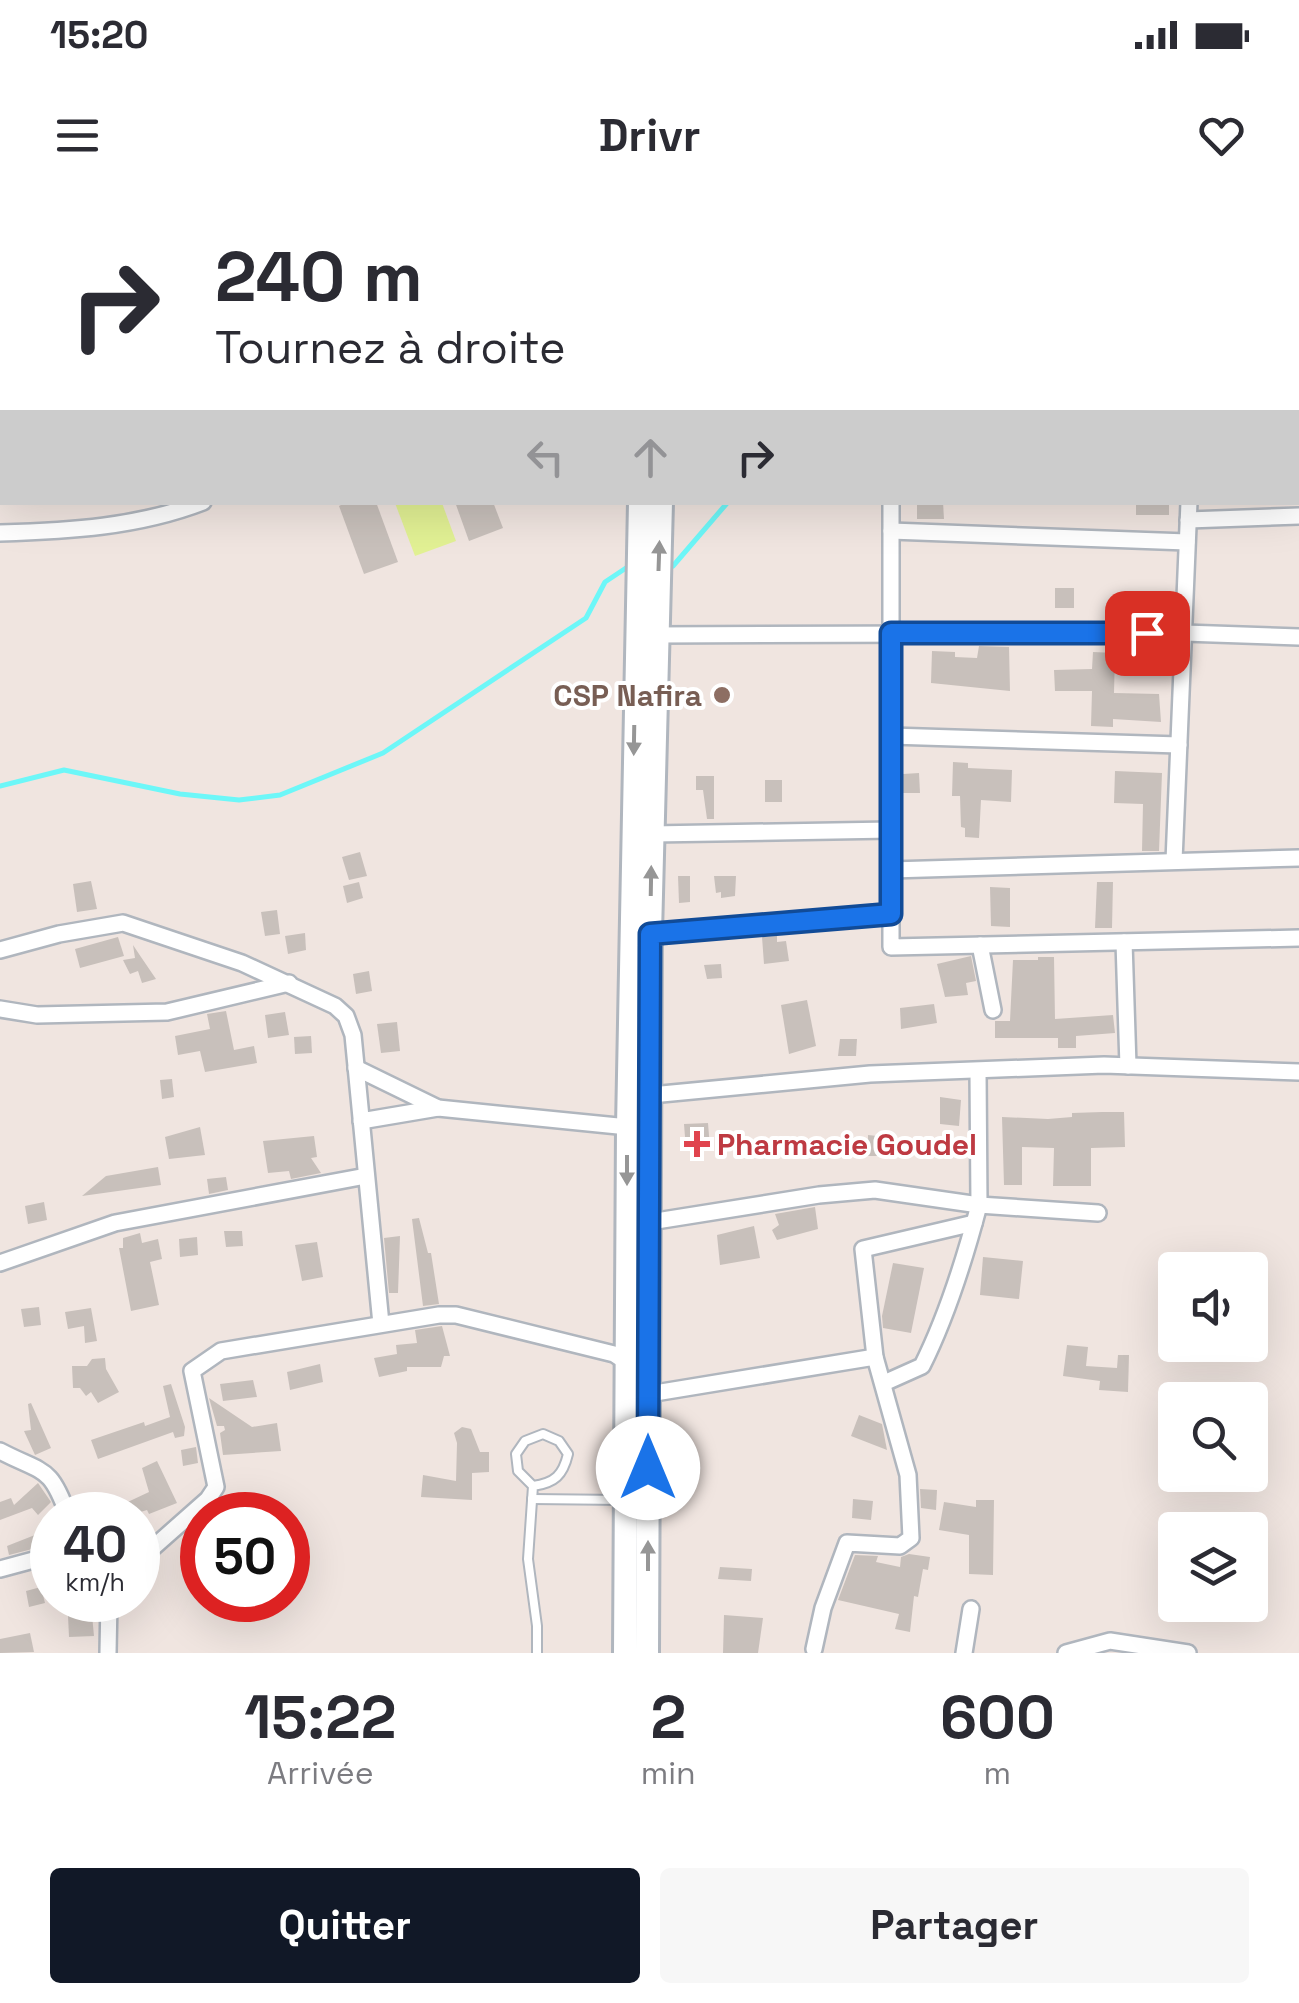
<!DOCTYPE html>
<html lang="fr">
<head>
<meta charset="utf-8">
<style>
  :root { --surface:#fff; --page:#f7f7f7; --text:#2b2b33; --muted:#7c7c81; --accent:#111827 }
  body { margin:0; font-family:"Space Grotesk",sans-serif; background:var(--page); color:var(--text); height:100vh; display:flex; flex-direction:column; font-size:38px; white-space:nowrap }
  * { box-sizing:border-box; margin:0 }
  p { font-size:32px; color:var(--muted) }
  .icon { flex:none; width:55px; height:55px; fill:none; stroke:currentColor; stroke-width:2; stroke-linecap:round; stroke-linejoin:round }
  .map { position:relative; height:1453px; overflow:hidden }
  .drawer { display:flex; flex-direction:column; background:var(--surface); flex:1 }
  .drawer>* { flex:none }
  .banner { position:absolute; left:0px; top:0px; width:1300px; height:305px; box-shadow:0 10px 40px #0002; background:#fff; color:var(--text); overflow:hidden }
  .fabs { position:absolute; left:1158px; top:1052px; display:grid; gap:20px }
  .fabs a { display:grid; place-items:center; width:110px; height:110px; border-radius:10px; background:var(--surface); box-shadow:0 10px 40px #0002; font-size:50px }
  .speed { position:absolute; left:30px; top:1292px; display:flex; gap:20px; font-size:50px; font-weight:700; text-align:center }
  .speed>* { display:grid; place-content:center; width:130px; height:130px; border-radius:50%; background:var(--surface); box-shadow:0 10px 40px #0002; line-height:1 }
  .speed small { font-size:25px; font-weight:400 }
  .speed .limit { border:15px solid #d22; background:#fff; color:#111 }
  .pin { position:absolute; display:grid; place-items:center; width:85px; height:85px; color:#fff; margin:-42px; border-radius:20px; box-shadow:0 5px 15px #0006 }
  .me { position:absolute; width:110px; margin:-55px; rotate:0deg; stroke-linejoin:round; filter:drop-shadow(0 0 8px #0008) }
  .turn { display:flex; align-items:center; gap:35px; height:210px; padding:0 50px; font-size:45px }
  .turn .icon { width:130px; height:130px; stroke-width:2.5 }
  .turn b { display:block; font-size:70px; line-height:85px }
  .lanes { display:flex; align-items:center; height:95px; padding:0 50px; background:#0003; justify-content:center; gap:50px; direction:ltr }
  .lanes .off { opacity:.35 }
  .eta { display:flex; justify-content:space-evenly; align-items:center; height:170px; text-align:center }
  .eta b { font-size:60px; font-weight:700; line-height:70px }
  .primary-button { display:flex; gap:20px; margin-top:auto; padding:20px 50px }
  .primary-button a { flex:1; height:115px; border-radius:10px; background:var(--accent); color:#fff; font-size:40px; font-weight:700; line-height:115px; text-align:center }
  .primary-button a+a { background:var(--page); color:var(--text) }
  .status { display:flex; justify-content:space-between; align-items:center; height:70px; padding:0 50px; background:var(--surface); direction:ltr }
  .status svg { height:28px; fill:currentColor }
  header { display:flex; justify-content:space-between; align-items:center; height:130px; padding:0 50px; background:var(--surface); font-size:45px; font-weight:700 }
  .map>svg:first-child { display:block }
  .pitch { fill:#e2f194 }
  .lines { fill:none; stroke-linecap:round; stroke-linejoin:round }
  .stream { stroke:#6df7f8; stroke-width:5 }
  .building { fill:#c8c0bb }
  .service-casing { stroke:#b0b6be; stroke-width:12 }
  .minor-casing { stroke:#b0b6be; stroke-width:20 }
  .secondary-casing { stroke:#b0b6be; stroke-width:28 }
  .service { stroke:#fff; stroke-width:8 }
  .minor { stroke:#fff; stroke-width:15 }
  .secondary { stroke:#fff; stroke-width:22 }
  .oneway { fill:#969696 }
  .route-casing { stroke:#114b97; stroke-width:25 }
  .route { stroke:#1a73e8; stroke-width:18 }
  .education-dot { fill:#8d6e63; stroke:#fff; stroke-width:4 }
  .health-dot { fill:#e0444e; stroke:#fff; stroke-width:4 }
  .labels { text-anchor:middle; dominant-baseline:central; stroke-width:8; stroke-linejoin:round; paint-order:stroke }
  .education-label { font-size:30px; font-weight:bold; fill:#785e54; stroke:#fff; text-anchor:end }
  .health-label { font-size:30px; font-weight:bold; fill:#be3a42; stroke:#fff; text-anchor:start }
</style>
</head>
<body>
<div class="status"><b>15:20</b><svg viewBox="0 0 49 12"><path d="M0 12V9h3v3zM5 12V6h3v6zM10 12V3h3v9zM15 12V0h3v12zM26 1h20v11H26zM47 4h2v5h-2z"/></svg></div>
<header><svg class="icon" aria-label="menu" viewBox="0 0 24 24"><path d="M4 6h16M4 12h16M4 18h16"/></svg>Drivr<svg class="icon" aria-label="heart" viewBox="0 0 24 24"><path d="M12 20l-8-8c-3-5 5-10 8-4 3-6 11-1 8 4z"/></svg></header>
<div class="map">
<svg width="1299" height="1453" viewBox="0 0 1299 1453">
  <rect width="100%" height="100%" fill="#f0e5e0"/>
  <!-- pitch -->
  <path class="pitch" d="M395 303H442L456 341 415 356Z"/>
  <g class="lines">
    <!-- stream -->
    <g class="stream">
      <path d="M957 2 959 0"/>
      <path d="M673 366 728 302"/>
      <path d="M0 586 64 570 180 594 239 600 280 595 383 553 586 418 605 382 626 368"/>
    </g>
  </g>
  <!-- building -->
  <g class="building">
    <path d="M347 302H376L398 362 364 374 339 306Z"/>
    <path d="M455 302H493L503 328 469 341Z"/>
    <path d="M917 302H943L944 319H917Z"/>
    <rect x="1136" y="302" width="33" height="13"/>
    <rect x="1055" y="388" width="19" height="20"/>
    <path d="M979 446 1009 447 1010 491 931 483 932 451 955 452V457L977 458Z"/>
    <path d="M1093 452 1115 453 1114 493 1159 494 1161 522 1113 519V527L1091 526 1092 491H1055L1054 470 1092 469Z"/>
    <path d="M953 562 968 563V568L1012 570 1011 602 981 600 979 638 965 637V628L961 627 960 596H952Z"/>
    <path d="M1115 571 1162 573 1159 651H1142L1143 604 1114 603Z"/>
    <path d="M919 573 920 593H903V574Z"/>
    <path d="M696 576H714V619H707L703 590H696Z"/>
    <rect x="765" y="580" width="17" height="22"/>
    <path d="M360 652 367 676 349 680 342 657Z"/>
    <path d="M678 676H690V702L679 703Z"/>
    <path d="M714 676H736L735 696 721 698V692L716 693Z"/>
    <path d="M91 681 97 709 77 712 73 684Z"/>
    <path d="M359 682 363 698 347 703 343 686Z"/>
    <path d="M1097 682H1113L1112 728H1095Z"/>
    <path d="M990 687 1010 688V727L991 726Z"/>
    <path d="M277 710 280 734 265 736 261 712Z"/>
    <path d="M305 733 306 750 288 754 285 736Z"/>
    <path d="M777 736V742L786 741 789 761 764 764 762 737Z"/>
    <path d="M118 737 124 756 80 768 75 749Z"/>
    <path d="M133 745 141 757 156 779 142 783 138 771 130 774 123 760 135 758Z"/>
    <path d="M971 756 976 781 966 783 968 795 945 797 937 764Z"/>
    <path d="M1038 757H1054L1055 819 1113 815 1115 833 1076 836V848H1058V838H995V821H1010L1013 760H1038Z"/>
    <path d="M721 764 722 778 707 779 704 765Z"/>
    <path d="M369 771 372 791 356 794 353 774Z"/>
    <path d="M807 800 816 846 789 854 781 805Z"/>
    <path d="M934 804 937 823 901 829 900 808Z"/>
    <path d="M226 811 234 850 254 846 257 863 205 872 200 851 178 855 175 836 210 829 207 814Z"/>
    <path d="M285 812 289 835 268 838 265 815Z"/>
    <path d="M397 822 400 851 381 853 377 824Z"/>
    <path d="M311 836 312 853 295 854 294 837Z"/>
    <path d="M840 839H857L856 856H838Z"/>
    <path d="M172 879 174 897 162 899 160 880Z"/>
    <path d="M940 897 961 900 959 926 940 924Z"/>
    <path d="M1102 912H1124L1125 947 1091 948V986H1053L1054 948 1022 947V985H1004L1002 917 1048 919 1072 917V913Z"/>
    <path d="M708 923 710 948 686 950 684 924Z"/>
    <path d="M200 927 205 955 169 959 165 937Z"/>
    <path d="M868 935 886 937 884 956H868Z"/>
    <path d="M314 936 317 957 311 958 321 973 291 979 289 971 268 973 263 941Z"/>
    <path d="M158 967 161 985 82 996 106 976Z"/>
    <path d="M226 977 228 990 209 994 207 979Z"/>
    <path d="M44 1002 47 1020 28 1024 25 1006Z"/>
    <path d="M815 1007 818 1029 777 1040 772 1030 779 1025 775 1014Z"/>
    <path d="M419 1018 428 1053H431L439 1104 423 1106 412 1019Z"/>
    <path d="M754 1026 760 1058 720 1065 717 1035Z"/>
    <path d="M224 1031H242L243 1046 226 1047Z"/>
    <path d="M140 1033 142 1043 158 1039 162 1059 150 1062 159 1105 131 1111 119 1048H123V1038Z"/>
    <path d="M400 1036 398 1093H389L384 1038Z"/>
    <path d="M197 1037 198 1055 180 1057 179 1039Z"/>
    <path d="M317 1042 323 1077 302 1081 295 1045Z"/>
    <path d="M983 1057 1023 1061 1019 1099 980 1095Z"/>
    <path d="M893 1063 924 1068 911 1133 883 1128 882 1116Z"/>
    <path d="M39 1107 41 1125 24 1127 21 1109Z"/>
    <path d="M91 1108 97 1141 85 1143 84 1126 68 1129 65 1112Z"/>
    <path d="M442 1126 450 1156H444L441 1167H407V1171L379 1177 374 1158 397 1154 396 1145 417 1143 415 1130Z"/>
    <path d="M1067 1145 1088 1147 1086 1166 1117 1168 1118 1155H1129L1128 1192 1099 1190 1100 1181 1063 1176Z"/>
    <path d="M105 1158 106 1169 119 1192 98 1203 91 1192 86 1196 80 1188H73L72 1166H87L92 1159Z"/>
    <path d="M320 1164 323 1182 290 1190 287 1172Z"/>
    <path d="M253 1180 257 1197 223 1201 220 1184Z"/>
    <path d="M171 1184 185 1227 184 1236 175 1238 173 1232 98 1259 91 1240 144 1222 145 1226 170 1217 163 1186Z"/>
    <path d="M209 1198 252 1227 277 1223 281 1251 223 1255 220 1233 225 1230 224 1226H217Z"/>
    <path d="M31 1203 51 1248 35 1255 24 1231 31 1230 28 1204Z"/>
    <path d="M859 1215 882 1224 887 1250 851 1236Z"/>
    <path d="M462 1227 471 1229 480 1252H489V1272L472 1273V1300L421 1297 423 1275 456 1281 457 1243 454 1233Z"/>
    <path d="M196 1247 198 1263 183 1266 181 1250Z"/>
    <path d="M157 1261 177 1303 149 1314 147 1310 131 1315H100L149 1292 142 1268Z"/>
    <path d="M38 1283 51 1302 38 1315 32 1308 0 1320V1302L11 1298 14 1305Z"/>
    <path d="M920 1289 937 1290 936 1310 921 1308Z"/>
    <path d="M853 1299 873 1301 871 1320 852 1318Z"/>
    <path d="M976 1300H994L993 1375 969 1374V1335L939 1330 944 1302 976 1307Z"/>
    <path d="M40 1333 44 1346 9 1355 7 1346Z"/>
    <path d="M909 1354 930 1357 928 1370 923 1369 918 1397 914 1396 910 1432 895 1429 899 1414 838 1400 855 1355 878 1356 876 1362 900 1367 901 1357Z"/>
    <path d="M720 1367 752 1369 751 1381 718 1379Z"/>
    <path d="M41 1387 45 1403 29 1407 26 1391Z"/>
    <path d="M92 1415 94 1436 69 1437 68 1416Z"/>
    <path d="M724 1415 763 1418 758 1453H723Z"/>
    <path d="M30 1433 34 1452 0 1453V1439Z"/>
  </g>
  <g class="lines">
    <defs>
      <g id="service">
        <path d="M533 1286C555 1283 563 1275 568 1254L559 1241 543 1234 525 1241 516 1254 518 1271 533 1286 528 1359 537 1426V1453"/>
        <path d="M532 1299 623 1300"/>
      </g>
      <g id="minor">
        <path d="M88 0 89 2"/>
        <path d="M210 0V2"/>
        <path d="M393 0V2"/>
        <path d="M507 2 508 0"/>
        <path d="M876 2 878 0"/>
        <path d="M1298 91H1299"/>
        <path d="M1298 202H1299"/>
        <path d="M891 302V747L1299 738"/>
        <path d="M1188 320 1299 316"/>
        <path d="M891 331 1187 342"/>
        <path d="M0 333C69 331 138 327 203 302"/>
        <path d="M655 435 1184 433 1299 437"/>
        <path d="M891 536 1179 545"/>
        <path d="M652 634 891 630"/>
        <path d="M1174 661 1189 302"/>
        <path d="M891 670 1299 658"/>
        <path d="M650 734 891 713"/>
        <path d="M1124 742 1128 866"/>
        <path d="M980 745 993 810"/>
        <path d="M0 750 59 734 123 723 242 763 335 806 346 816 353 835 381 1124"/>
        <path d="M0 809 37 815 167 812 289 783"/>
        <path d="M356 868 438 908 628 927"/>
        <path d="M651 895 870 874 1104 865 1299 872"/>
        <path d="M361 921 438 908"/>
        <path d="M650 1022 819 995 875 990 979 1005 1098 1013"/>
        <path d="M0 1063 115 1023 366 976"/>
        <path d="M884 1183 922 1166C947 1116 965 1058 979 1005L978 871"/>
        <path d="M649 1194 875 1157"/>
        <path d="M0 1251C44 1274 50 1265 68 1315"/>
        <path d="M138 1361 208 1299 216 1287 192 1171 221 1151 439 1115H456L614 1154 626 1162"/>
        <path d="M0 1369 52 1355"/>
        <path d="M814 1449 823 1408 847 1343 900 1346 911 1338 908 1275 875 1157 863 1049 974 1023"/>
        <path d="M108 1453 109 1400"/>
        <path d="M964 1453 971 1409"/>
        <path d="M1066 1453 1110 1441 1188 1453"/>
      </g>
      <g id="secondary">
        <path d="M646 2V0"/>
        <path d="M667 2V0"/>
        <path d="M625 1453 628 927 640 302"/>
        <path d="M647 1453 650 734 661 302"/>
      </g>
    </defs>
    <!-- service casing -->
    <use href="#service" class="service-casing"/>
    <!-- minor casing -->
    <use href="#minor" class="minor-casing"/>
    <!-- secondary casing -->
    <use href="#secondary" class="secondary-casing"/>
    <!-- service -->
    <use href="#service" class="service"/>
    <!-- minor -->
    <use href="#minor" class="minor"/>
    <!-- secondary -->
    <use href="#secondary" class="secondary"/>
  </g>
  <!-- one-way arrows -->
  <defs><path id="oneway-solid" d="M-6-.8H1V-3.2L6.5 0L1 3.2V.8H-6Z" transform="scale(2.5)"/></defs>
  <g class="oneway">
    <use href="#oneway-solid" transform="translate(659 356) rotate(-88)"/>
    <use href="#oneway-solid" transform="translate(634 540) rotate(91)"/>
    <use href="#oneway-solid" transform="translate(651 681) rotate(-89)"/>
    <use href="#oneway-solid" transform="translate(627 970) rotate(90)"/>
    <use href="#oneway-solid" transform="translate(648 1356) rotate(-90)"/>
  </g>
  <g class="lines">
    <defs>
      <path id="route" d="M648 1268 650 734 891 714V433H1147"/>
    </defs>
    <!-- route casing -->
    <use href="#route" class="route-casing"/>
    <!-- route -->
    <use href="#route" class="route"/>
  </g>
  <!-- markers -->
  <circle class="education-dot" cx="722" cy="495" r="10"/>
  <path class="health-dot" d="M692 929h10v10h10v10h-10v10h-10v-10h-10v-10h10z"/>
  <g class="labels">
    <!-- education labels -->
    <g class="education-label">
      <text x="702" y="495">CSP Nafira</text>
    </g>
    <!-- health labels -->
    <g class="health-label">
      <text x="717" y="944">Pharmacie Goudel</text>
    </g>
  </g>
</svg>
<div class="fabs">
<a><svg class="icon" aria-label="sound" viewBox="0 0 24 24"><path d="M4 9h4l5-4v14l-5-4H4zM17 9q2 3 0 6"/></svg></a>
<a><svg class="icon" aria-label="search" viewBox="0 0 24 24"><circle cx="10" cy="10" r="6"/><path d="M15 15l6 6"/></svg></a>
<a><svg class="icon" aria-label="layers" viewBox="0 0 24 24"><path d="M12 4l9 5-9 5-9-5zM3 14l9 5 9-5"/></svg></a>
</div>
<div class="speed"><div>40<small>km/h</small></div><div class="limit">50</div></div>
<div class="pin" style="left:1147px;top:433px;background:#d93025"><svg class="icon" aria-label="arrive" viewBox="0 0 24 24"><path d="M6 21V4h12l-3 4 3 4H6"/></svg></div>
<svg class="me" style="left:648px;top:1268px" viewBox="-20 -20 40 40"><circle r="19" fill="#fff"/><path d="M0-13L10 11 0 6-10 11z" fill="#1a73e8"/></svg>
<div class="banner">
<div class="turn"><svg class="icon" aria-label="right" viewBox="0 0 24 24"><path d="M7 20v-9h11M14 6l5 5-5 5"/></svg><div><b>240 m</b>Tournez à droite</div></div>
<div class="lanes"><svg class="icon off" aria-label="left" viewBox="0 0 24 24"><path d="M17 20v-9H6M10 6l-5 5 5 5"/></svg><svg class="icon off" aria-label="ahead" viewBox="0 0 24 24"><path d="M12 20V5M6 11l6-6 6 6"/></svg><svg class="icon" aria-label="right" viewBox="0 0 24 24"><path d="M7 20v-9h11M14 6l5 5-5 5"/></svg></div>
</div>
</div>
<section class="drawer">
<div class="eta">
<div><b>15:22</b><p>Arrivée</p></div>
<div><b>2</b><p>min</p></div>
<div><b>600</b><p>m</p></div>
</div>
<div class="primary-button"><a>Quitter</a><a>Partager</a></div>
</section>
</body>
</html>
